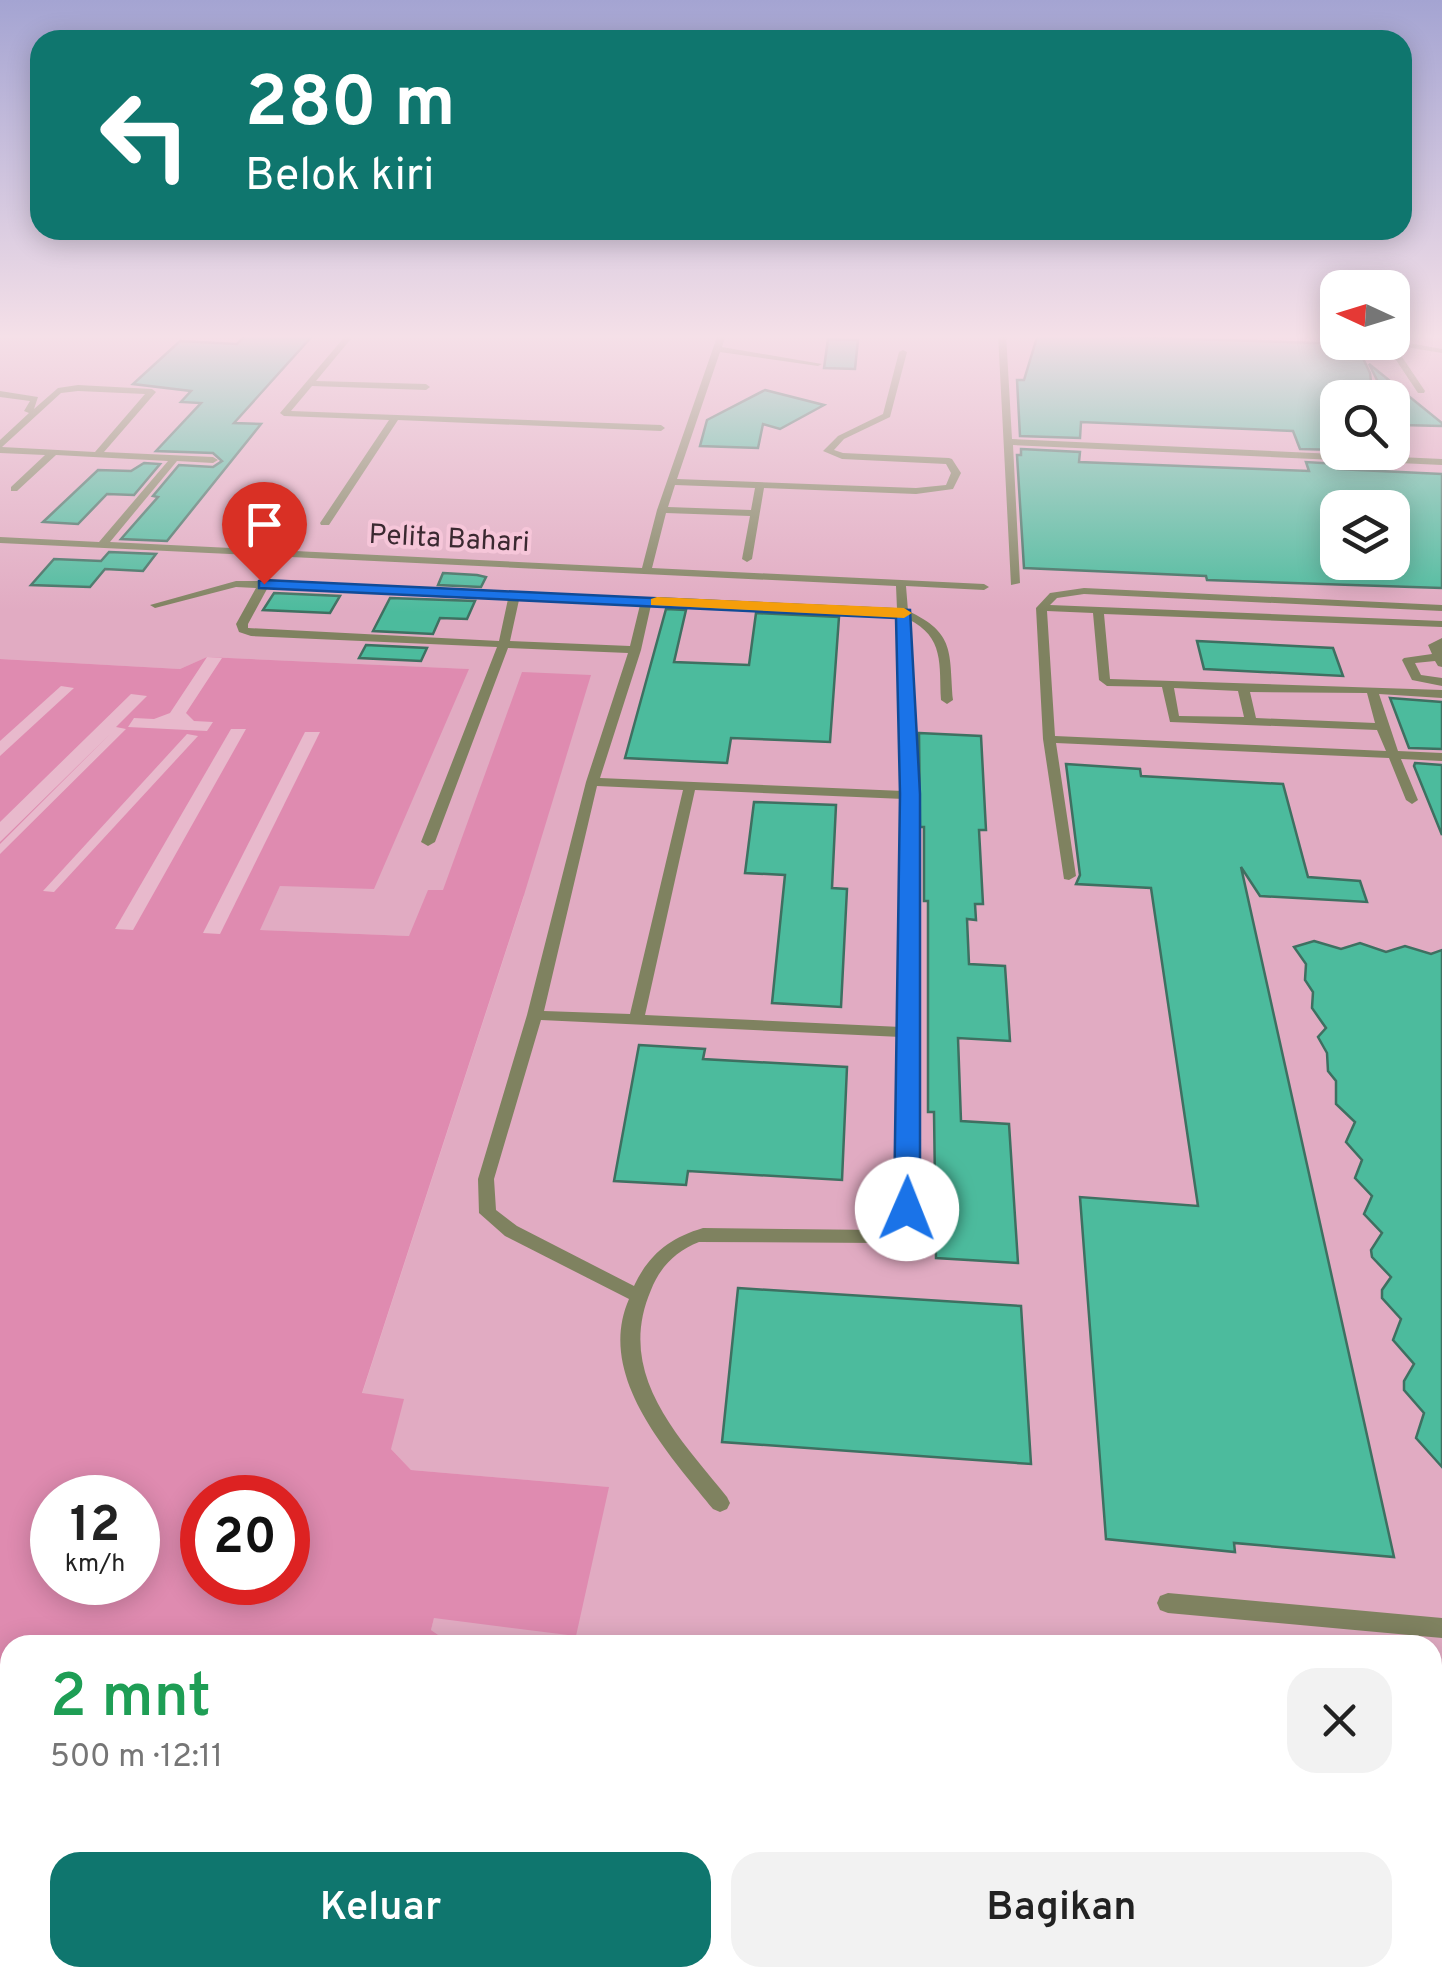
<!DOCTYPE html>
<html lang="id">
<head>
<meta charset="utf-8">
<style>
  :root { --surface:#fff; --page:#f2f2f2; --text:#222; --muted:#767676; --accent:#0f766e }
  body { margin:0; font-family:Overpass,sans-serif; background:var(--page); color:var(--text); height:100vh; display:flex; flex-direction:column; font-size:38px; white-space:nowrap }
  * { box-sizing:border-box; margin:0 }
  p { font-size:32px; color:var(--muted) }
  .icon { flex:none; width:55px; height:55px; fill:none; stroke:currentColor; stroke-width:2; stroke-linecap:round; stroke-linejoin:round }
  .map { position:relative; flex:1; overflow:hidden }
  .side { position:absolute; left:0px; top:1635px; width:1442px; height:352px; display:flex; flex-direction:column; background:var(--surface); border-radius:30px 30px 0 0; box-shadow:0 5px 25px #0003 }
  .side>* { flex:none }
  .banner { position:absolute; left:30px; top:30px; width:1382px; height:210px; border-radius:30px; box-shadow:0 5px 25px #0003; background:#0f766e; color:#fff; overflow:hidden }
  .needle { width:65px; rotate:274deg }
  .controls { position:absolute; left:1320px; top:270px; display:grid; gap:20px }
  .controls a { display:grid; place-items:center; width:90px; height:90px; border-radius:20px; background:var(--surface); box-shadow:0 5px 25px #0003; font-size:50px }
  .speed { position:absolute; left:30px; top:1475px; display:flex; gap:20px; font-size:50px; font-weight:700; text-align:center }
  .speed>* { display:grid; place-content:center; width:130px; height:130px; border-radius:50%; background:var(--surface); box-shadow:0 5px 25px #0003; line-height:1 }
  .speed small { font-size:25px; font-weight:400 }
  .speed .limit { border:15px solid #d22; background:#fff; color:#111 }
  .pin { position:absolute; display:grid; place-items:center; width:85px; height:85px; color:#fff; margin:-102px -42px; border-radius:50% 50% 50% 0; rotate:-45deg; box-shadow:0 0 10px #0007 }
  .pin .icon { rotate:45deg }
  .me { position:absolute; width:110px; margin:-55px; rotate:1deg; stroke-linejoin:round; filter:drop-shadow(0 0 8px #0008) }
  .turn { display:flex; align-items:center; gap:35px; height:210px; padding:0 50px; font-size:45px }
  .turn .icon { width:130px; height:130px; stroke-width:2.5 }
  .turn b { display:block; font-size:70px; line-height:85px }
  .round { display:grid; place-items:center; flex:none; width:105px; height:105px; border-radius:30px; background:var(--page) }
  .summary { display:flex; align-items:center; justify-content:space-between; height:170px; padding:0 50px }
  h1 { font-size:60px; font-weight:600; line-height:75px; color:#1e9e55 }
  .primary-button { display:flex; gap:20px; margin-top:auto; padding:20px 50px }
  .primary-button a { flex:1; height:115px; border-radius:30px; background:var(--accent); color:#fff; font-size:40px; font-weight:600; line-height:115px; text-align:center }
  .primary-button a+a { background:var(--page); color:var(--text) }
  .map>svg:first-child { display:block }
  .built { fill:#e1abc2; fill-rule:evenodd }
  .water { fill:#df8bb0; fill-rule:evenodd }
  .pier { fill:#e8b9cc }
  .building { fill:#4cbb9d; stroke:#3e7061; stroke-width:2.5; fill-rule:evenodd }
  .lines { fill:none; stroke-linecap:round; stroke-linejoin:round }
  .lane { fill:#7f8260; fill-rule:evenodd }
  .route { fill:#1a73e8; stroke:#114b97; stroke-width:2.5 }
  .slow { fill:#f59e0b }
  .labels { text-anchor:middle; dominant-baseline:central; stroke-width:8; stroke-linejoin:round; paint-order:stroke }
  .far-street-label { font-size:28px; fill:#3b2931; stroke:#f6c6d9 }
</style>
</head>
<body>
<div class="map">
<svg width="1442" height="1987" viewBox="0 0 1442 1987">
  <rect width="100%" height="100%" fill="#e8b9cc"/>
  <!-- built -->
  <path class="built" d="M0 334H1337L1338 342H1392L1393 334H1442V1686L1433 1685 1432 1645H453L431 1630 434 1618 609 1487 411 1470 391 1449 362 1394 524 896 410 936 259 930 280 886 468 669 207 657 180 669 0 659ZM1338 398H1392V452H1338ZM1338 508H1392V562H1338Z"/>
  <!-- water -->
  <path class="water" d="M207 657 469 669 374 889 280 886 260 930 409 936 428 890H443L522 672 591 675 524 895 362 1393 404 1399 391 1449 411 1470 609 1487 576 1636 434 1618 431 1630 453 1645H10V1978H1432L1433 1685 1442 1686V1987H0V659L180 669ZM52 1498H138V1582H52ZM202 1498H288V1582H202Z"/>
  <!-- pier -->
  <g class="pier">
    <path d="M207 657 222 658 186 713 194 721 213 722 207 731 128 727 134 718 154 719 170 713Z"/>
    <path d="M61 686 74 688 0 756V741Z"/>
    <path d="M131 694 147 696 116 727 126 729 0 854V844L110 734 0 842V822Z"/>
    <path d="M231 729H246L133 930 115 929Z"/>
    <path d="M305 732H320L220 934 203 933Z"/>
    <path d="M187 734 198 736 54 892 43 891Z"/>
    <path d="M1433 1884 1442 1885V1987H1256L1155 1978H1432Z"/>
  </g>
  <!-- building -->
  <g class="building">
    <path d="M247 334H314L234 423 261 424 167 541 121 539 158 497 153 496 179 465 213 467 222 461 213 453 156 451 201 403 181 402 191 391 133 384 180 341 237 344Z"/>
    <path d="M1038 334 1347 344 1358 348 1370 373 1373 398H1338V450L1300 449 1293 431 1081 422 1080 438 1020 436 1017 380H1024Z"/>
    <path d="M828 339 858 340 855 369 824 368Z"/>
    <path d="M1369 364 1442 423V426L1402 425 1392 408V398H1386Z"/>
    <path d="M765 390 824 405 780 429 763 424 758 448 700 446 707 420Z"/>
    <path d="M1021 449 1080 452 1079 462 1309 471 1306 462 1338 464V469L1442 474V588L1207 580 1206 576 1024 568 1017 455H1021ZM1338 508H1392V562H1338Z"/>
    <path d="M144 463 160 464 134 495 107 494 78 524 43 522 98 470 131 471Z"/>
    <path d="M109 552 156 554 143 571 105 569 90 587 31 585 54 559 101 561Z"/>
    <path d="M443 573 477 575 486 577 481 587 438 585Z"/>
    <path d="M274 593 340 596 330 613 263 610Z"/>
    <path d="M390 598 475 601 467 619 440 618 433 634 373 631Z"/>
    <path d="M666 609 686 610 674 662 749 665 756 613 839 617 830 742 731 738 727 763 625 758Z"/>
    <path d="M1197 641 1333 648 1343 676 1204 669Z"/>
    <path d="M366 645 427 648 421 661 359 658Z"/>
    <path d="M1390 698 1442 702V749L1409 748Z"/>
    <path d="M919 733 981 736 986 830H979L983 904H975L976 920 967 919 969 964 1005 966 1010 1041 958 1038 961 1121 1009 1124 1018 1263 936 1258 934 1112H928V901H924V827H920Z"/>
    <path d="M1415 763 1442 765V835L1414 766Z"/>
    <path d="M1066 764 1140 769 1141 776 1283 784 1308 877 1360 881 1367 902 1260 896 1241 867 1394 1557 1234 1543 1235 1552 1106 1539 1080 1197 1198 1206 1151 888 1076 884 1080 875Z"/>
    <path d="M754 802 836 805 832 888 847 889 841 1007 772 1003 785 875 745 873Z"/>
    <path d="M1314 941 1341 949 1360 943 1386 952 1405 946 1431 954 1442 950V1467L1416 1438 1424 1413 1404 1390V1381L1414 1364 1393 1340 1401 1319 1382 1298V1290L1391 1277 1372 1257 1371 1250 1382 1233 1364 1214 1372 1196 1355 1178 1362 1160 1346 1142 1355 1122 1336 1104V1081L1328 1071 1327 1053 1318 1037 1326 1028 1312 1008 1313 992 1305 980 1306 964 1294 947Z"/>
    <path d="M639 1045 705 1049 703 1059 847 1067 842 1180 688 1171 686 1185 614 1181Z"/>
    <path d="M738 1288 1021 1306 1031 1464 722 1442Z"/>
  </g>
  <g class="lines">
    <!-- lane -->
    <g class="lane">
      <path d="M347 334H355L316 381 426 384 430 387 426 390 312 386 291 411 661 425 665 428 661 431 398 420 329 525H321L320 523 389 420 284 416 280 413Z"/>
      <path d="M718 334H726L722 347 822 364 818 366 720 352 677 479 916 488 946 485 951 473 946 464 842 459 823 451 838 436 883 414 899 352 903 350 907 352 890 417 844 439 834 450 843 453 949 458 952 459 961 473 953 489 916 494 764 488 752 559 747 562 742 559 750 516 666 513 652 568 984 584 989 587 984 590 906 586 908 611C956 633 949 653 953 700L947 704 941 700C939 665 945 637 908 619L916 795V1209L909 1227 882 1243 699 1242C676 1251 660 1267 651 1290 615 1374 678 1436 727 1497L730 1503 727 1509 720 1512 713 1509C669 1454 595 1376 629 1299L505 1236 479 1213 478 1179 527 1015 586 782 628 653 508 648 435 842 428 846 421 842 497 647 251 636 239 632 236 624 256 588 236 587 155 608 150 605 236 581H264L897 609 896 586 0 543V537L99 542 168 461 56 455 17 491H11V487L45 455 0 453V440L29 413 24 411 30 401 0 397V391L38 397 34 409 58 388 78 385 152 389 156 392 104 452 213 457 218 460 213 463 177 461 110 542 642 568 657 510ZM78 391 145 394 95 452 2 447 61 393ZM675 485 755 488 751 510 668 507ZM267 589 508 599 499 641 248 628V624ZM519 600 640 605 630 646 510 641ZM651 605 897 616 903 791 600 778 641 650ZM597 786 683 790 630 1014 544 1011ZM695 790 904 799 901 1027 645 1015ZM541 1020 901 1037 898 1209 895 1219 879 1230 703 1228C670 1238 649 1254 634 1286L517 1226 496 1210 494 1179Z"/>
      <path d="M998 334H1006L1012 439 1442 459V465L1013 445 1020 583 1011 585Z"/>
      <path d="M1392 340 1442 349V353L1394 345 1425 391 1424 393H1418L1384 342H1392Z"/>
      <path d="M1084 588 1442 605V611L1084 594 1057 598 1050 605 1442 621V627L1104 614 1110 679 1442 690V698L1379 694 1398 751 1442 753V761L1401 759 1418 800 1412 804 1406 800 1389 758 1056 743 1076 876 1069 880 1064 879 1043 739 1036 608 1050 593ZM1047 611 1093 613 1099 680 1107 686 1162 687 1170 722 1377 730 1386 751 1055 736ZM1174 688 1238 691 1244 717 1179 716ZM1250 692 1367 693 1375 723 1256 718Z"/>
      <path d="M1442 638V667L1438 666 1435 661 1415 663 1421 675 1442 678V686L1412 680 1402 660 1404 658 1432 654 1428 645Z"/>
      <path d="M1168 1593 1442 1618V1638L1168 1613 1160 1610 1157 1603 1160 1596Z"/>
    </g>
  </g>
  <!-- sky -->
  <linearGradient id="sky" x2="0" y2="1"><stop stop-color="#a4a4d2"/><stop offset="0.55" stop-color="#f5e0e8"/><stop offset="1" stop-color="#f5e0e8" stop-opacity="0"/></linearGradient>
  <rect width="1442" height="612" fill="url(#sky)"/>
  <!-- route -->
  <path class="route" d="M264 580 910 610 920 794V1209L916 1216H897L894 1209 900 794 896 618 259 588V581Z"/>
  <!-- slow -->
  <path class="slow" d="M657 597 904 608 912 613 904 618 651 605V599Z"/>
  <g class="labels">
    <!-- far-street labels -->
    <g class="far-street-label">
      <text transform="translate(449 540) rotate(3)">Pelita Bahari</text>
    </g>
  </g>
</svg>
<div class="controls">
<a><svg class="needle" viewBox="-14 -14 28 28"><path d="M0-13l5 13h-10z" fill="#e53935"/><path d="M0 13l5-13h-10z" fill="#767676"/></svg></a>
<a><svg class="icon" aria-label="search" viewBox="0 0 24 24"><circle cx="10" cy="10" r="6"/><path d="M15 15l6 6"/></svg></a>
<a><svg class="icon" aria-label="layers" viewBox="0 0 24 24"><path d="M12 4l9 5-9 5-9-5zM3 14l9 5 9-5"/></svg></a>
</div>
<div class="speed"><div>12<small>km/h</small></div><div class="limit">20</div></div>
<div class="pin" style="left:264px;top:584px;background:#d93025"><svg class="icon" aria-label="arrive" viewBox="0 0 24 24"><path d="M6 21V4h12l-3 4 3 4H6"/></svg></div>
<svg class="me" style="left:907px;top:1209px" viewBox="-20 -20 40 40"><circle r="19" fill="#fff"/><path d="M0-13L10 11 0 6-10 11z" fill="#1a73e8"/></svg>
<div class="banner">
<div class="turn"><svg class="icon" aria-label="left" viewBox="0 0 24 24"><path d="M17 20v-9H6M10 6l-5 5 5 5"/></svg><div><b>280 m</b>Belok kiri</div></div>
</div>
<section class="side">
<div class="summary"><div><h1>2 mnt</h1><p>500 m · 12:11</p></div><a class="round"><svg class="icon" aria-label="close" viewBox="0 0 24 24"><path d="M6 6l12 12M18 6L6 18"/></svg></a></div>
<div class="primary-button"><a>Keluar</a><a>Bagikan</a></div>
</section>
</div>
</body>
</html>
